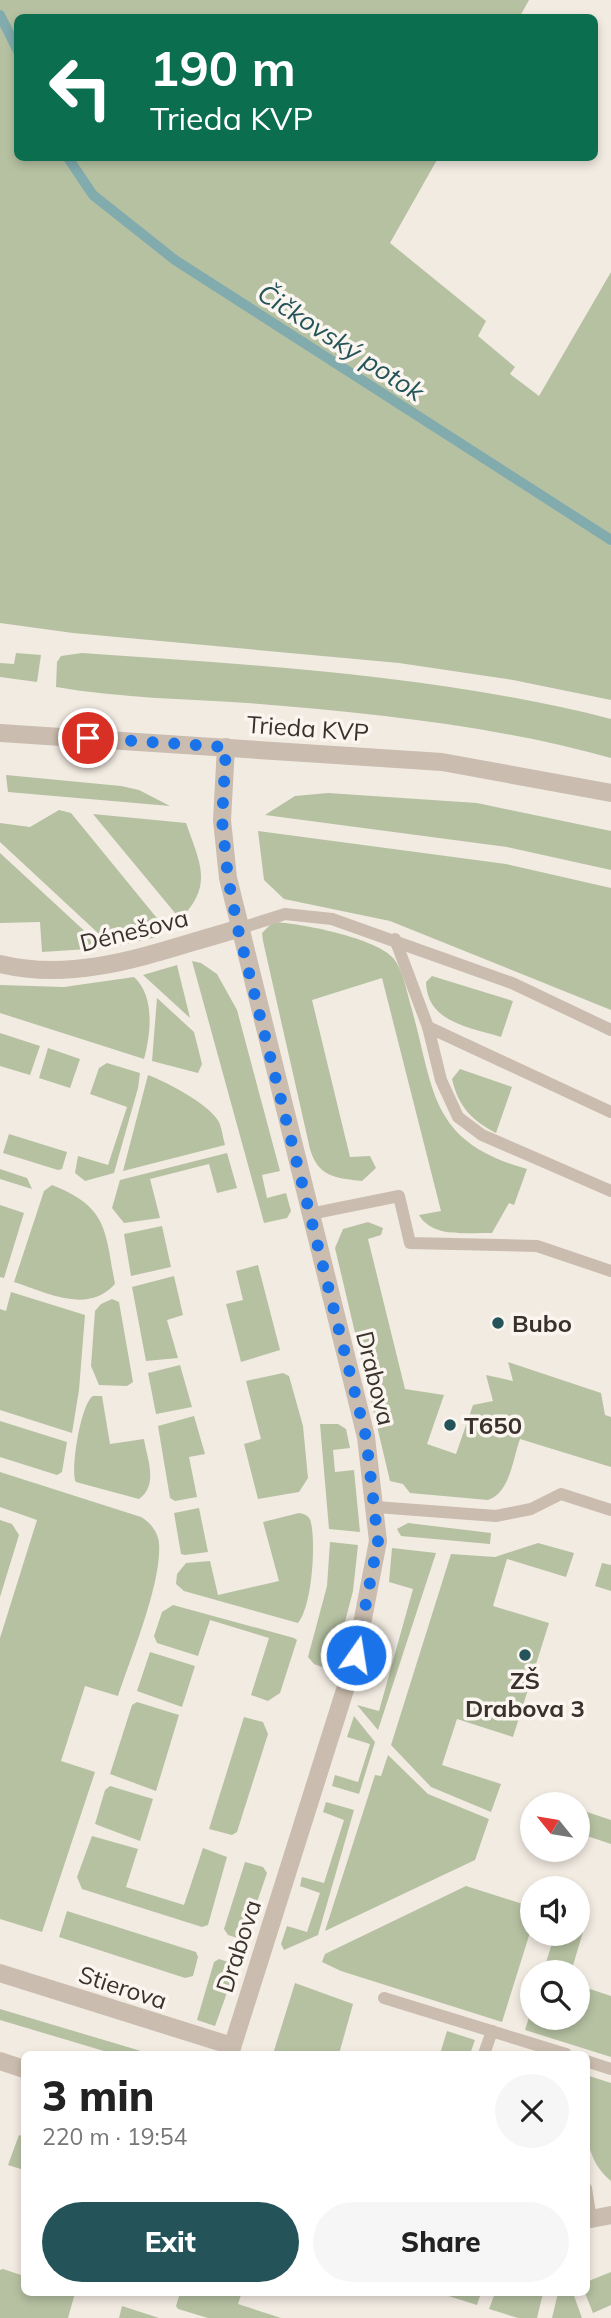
<!DOCTYPE html>
<html lang="en">
<head>
<meta charset="utf-8">
<style>
  :root { --surface:#fff; --page:#f6f6f6; --text:#222; --muted:#767676; --accent:#245459 }
  body { margin:0; font-family:Mulish,sans-serif; background:var(--page); color:var(--text); height:100vh; display:flex; flex-direction:column; font-size:26px; white-space:nowrap }
  * { box-sizing:border-box; margin:0 }
  p { font-size:23px; color:var(--muted) }
  .icon { flex:none; width:38px; height:38px; fill:none; stroke:currentColor; stroke-width:2; stroke-linecap:round; stroke-linejoin:round }
  .map { position:relative; flex:1; overflow:hidden }
  .details { position:absolute; left:21px; top:2051px; width:569px; height:245px; display:flex; flex-direction:column; background:var(--surface); border-radius:10px; box-shadow:0 4px 10px #0003 }
  .details>* { flex:none }
  .guide { position:absolute; left:14px; top:14px; width:584px; height:147px; border-radius:10px; box-shadow:0 4px 10px #0003; background:#0b6e4f; color:#fff; overflow:hidden }
  .needle { width:46px; rotate:300deg }
  .tools { position:absolute; left:520px; top:1792px; display:grid; gap:14px }
  .tools a { display:grid; place-items:center; width:70px; height:70px; border-radius:50%; background:var(--surface); box-shadow:0 4px 10px #0003; font-size:35px }
  .pin { position:absolute; display:grid; place-items:center; width:60px; height:60px; color:#fff; margin:-30px; border:4px solid #fff; border-radius:50%; box-shadow:0 2px 7px #0007 }
  .me { position:absolute; width:77px; margin:-38px; rotate:13deg; stroke-linejoin:round; filter:drop-shadow(0 0 5px #0008) }
  .turn { display:flex; align-items:center; gap:24px; height:147px; padding:0 21px; font-size:32px }
  .turn .icon { width:91px; height:91px; stroke-width:2.5 }
  .turn b { display:block; font-size:49px; line-height:60px }
  .round { display:grid; place-items:center; flex:none; width:74px; height:74px; border-radius:37px; background:var(--page) }
  .overview { display:flex; align-items:center; justify-content:space-between; height:119px; padding:0 21px }
  h1 { font-size:42px; font-weight:800; line-height:52px }
  .cta { display:flex; gap:14px; margin-top:auto; padding:14px 21px }
  .cta a { flex:1; height:80px; border-radius:42px; background:var(--accent); color:#fff; font-size:28px; font-weight:800; line-height:80px; text-align:center }
  .cta a+a { background:var(--page); color:var(--text) }
  .map>svg:first-child { display:block }
  .green { fill:#b6c1a2 }
  .lines { fill:none; stroke-linecap:round; stroke-linejoin:round }
  .stream { stroke:#82abae; stroke-width:10 }
  .service { stroke:#cabcae; stroke-width:12 }
  .minor { stroke:#cabcae; stroke-width:18 }
  .tertiary { stroke:#cabcae; stroke-width:18 }
  .route { stroke:#1a73e8; stroke-width:12; stroke-dasharray:0 21.6 }
  .poi-dot { fill:#245459; stroke:#faf5ef; stroke-width:2.5 }
  .labels { text-anchor:middle; dominant-baseline:central; stroke-width:7; stroke-linejoin:round; paint-order:stroke }
  .street-label { font-size:24px; fill:#39312c; stroke:#faf5ef }
  .poi-label { font-size:24px; font-weight:bold; fill:#39312c; stroke:#faf5ef; text-anchor:start }
  .water-label { font-size:26px; font-style:italic; fill:#245459; stroke:#faf5ef }
</style>
</head>
<body>
<div class="map">
<svg width="611" height="2318" viewBox="0 0 611 2318">
  <rect width="100%" height="100%" fill="#f2ebe2"/>
  <!-- green -->
  <g class="green">
    <path d="M0 0H529L519 18H18V158H438L390 243 486 321 478 336 515 367 510 374 539 396 611 272V700L513 680 399 663 73 633 0 623Z"/>
    <path d="M16 653 41 655 37 682 0 677V663L14 664Z"/>
    <path d="M82 653C258 665 439 675 611 719V758C493 725 369 713 247 703 184 699 120 698 56 687L57 662 61 656Z"/>
    <path d="M6 775 121 786 139 790 170 806 8 792Z"/>
    <path d="M328 793 477 803 611 831V870L507 847 265 815 295 796Z"/>
    <path d="M59 810 71 813 165 928 161 936 113 947 0 842V823L30 827Z"/>
    <path d="M93 814 186 823C200 863 214 886 180 919Z"/>
    <path d="M258 831 506 864 611 888V1010L390 921 284 899 264 880Z"/>
    <path d="M0 853 103 948 42 952 40 922 0 923Z"/>
    <path d="M273 922C299 923 378 938 394 959 403 971 406 988 410 1003 435 1087 426 1141 527 1169L514 1205 509 1203 492 1233C468 1232 433 1239 419 1215L441 1211 382 978 312 1000 350 1157 370 1156 376 1168 362 1181C336 1178 318 1177 310 1149L263 941 262 933Z"/>
    <path d="M192 961 201 963 217 974 237 1010 280 1171 262 1175 267 1198 286 1193 291 1211 287 1218 264 1223Z"/>
    <path d="M177 965 190 1018 143 975Z"/>
    <path d="M432 976 513 1001 501 1037C470 1027 427 1023 426 982Z"/>
    <path d="M134 977C155 996 151 1033 144 1059L0 1013V985L64 987Z"/>
    <path d="M157 998 194 1032 202 1064 198 1073 152 1061Z"/>
    <path d="M0 1033 40 1046 30 1075 0 1066Z"/>
    <path d="M48 1048 80 1059 70 1088 39 1078Z"/>
    <path d="M107 1063 140 1073 138 1088 114 1173 85 1181 75 1173 78 1156 108 1165 127 1107 90 1094 99 1068Z"/>
    <path d="M460 1069 512 1087 496 1133C472 1121 458 1106 452 1079Z"/>
    <path d="M148 1075C167 1082 209 1104 219 1122 222 1129 223 1138 225 1145L123 1171Z"/>
    <path d="M9 1134 67 1152 62 1169 58 1170 3 1153Z"/>
    <path d="M227 1153 237 1188 217 1193 209 1164 150 1179 160 1218 124 1223 112 1208 120 1180Z"/>
    <path d="M0 1169 27 1178 32 1189 0 1179Z"/>
    <path d="M52 1185C108 1207 105 1230 115 1284 87 1315 46 1292 14 1282L44 1191Z"/>
    <path d="M0 1205 24 1213 4 1278 0 1277Z"/>
    <path d="M368 1222 383 1228 381 1235 368 1239 405 1389 444 1395 427 1444 456 1454 473 1405 493 1401 486 1375 513 1381 508 1362 601 1393 605 1415 611 1417V1467L520 1439C513 1458 510 1493 488 1500L410 1493 403 1484 390 1481 335 1248 343 1229Z"/>
    <path d="M162 1226 171 1267 131 1276 124 1234Z"/>
    <path d="M258 1265 280 1350 241 1362 226 1304 243 1300 236 1271Z"/>
    <path d="M174 1276 183 1315 167 1320 178 1358 146 1361 132 1287Z"/>
    <path d="M11 1292 85 1315 79 1390 72 1433 0 1410V1309L6 1311Z"/>
    <path d="M112 1299 119 1302 133 1382 127 1386 99 1385 91 1366 95 1311 101 1304Z"/>
    <path d="M180 1365 192 1407 156 1414 148 1373Z"/>
    <path d="M283 1373 289 1376 303 1426 308 1478 299 1492 258 1499 244 1444 261 1439 246 1381Z"/>
    <path d="M93 1396H102L110 1444 144 1439C147 1459 159 1485 139 1499L76 1482C70 1470 81 1403 93 1396Z"/>
    <path d="M194 1416 205 1454 189 1457 197 1497 175 1501 170 1498 158 1426Z"/>
    <path d="M0 1421 67 1442 62 1472 57 1475 0 1457Z"/>
    <path d="M320 1424H338L346 1429 350 1448 333 1450 335 1472 354 1470 360 1532 329 1529Z"/>
    <path d="M0 1472 141 1517C150 1522 158 1532 159 1543 162 1583 131 1656 118 1696L85 1686 61 1761 95 1772 42 1932 0 1919V1638L37 1520 0 1507Z"/>
    <path d="M199 1508 208 1552 185 1555 181 1554 174 1513Z"/>
    <path d="M299 1513C305 1514 310 1516 311 1523 316 1544 312 1607 298 1623L184 1591 176 1584 177 1574 186 1563 210 1561 218 1595 279 1581 263 1522Z"/>
    <path d="M0 1520 12 1524 19 1535 0 1597Z"/>
    <path d="M408 1523 491 1533 490 1544 401 1536 397 1529Z"/>
    <path d="M330 1542 358 1545 353 1591 332 1671 314 1664 308 1657 327 1586Z"/>
    <path d="M538 1543 574 1553 566 1577 507 1559 493 1606 549 1623 513 1737 457 1719 442 1765 501 1784 491 1812 431 1787 391 1745 451 1554 495 1557Z"/>
    <path d="M392 1548 436 1553 378 1730 357 1705 379 1711 413 1589 389 1582Z"/>
    <path d="M602 1563 611 1565V1591L595 1586Z"/>
    <path d="M173 1605 294 1638 297 1640 280 1693 268 1701 251 1695 269 1638 210 1620 198 1656 157 1643 154 1636 162 1612Z"/>
    <path d="M150 1652 195 1666 182 1707 137 1691Z"/>
    <path d="M137 1702 179 1715 156 1791 110 1774 132 1705Z"/>
    <path d="M354 1716 375 1742 359 1794 332 1786 335 1775 358 1782 370 1744 347 1737Z"/>
    <path d="M244 1717 263 1722 268 1734 237 1832 232 1835 209 1829Z"/>
    <path d="M388 1755 428 1794 489 1819 475 1860 325 1931 375 1775 381 1776Z"/>
    <path d="M110 1786 153 1799 140 1841 95 1824 105 1790Z"/>
    <path d="M326 1802 354 1810 318 1935 284 1950 281 1944 287 1926 307 1932 320 1893 300 1886 302 1877 324 1883 344 1820 323 1812Z"/>
    <path d="M578 1809 611 1820V1844L578 1833Z"/>
    <path d="M92 1836 138 1849 126 1887 184 1905 203 1848 227 1857 208 1925 202 1927 82 1889 77 1877Z"/>
    <path d="M245 1862 263 1867 267 1873 244 1940 228 1935 224 1929Z"/>
    <path d="M466 1886 532 1907V1926L502 2022 341 1971 322 1962 325 1954Z"/>
    <path d="M67 1911 196 1952 198 1957 193 1976 185 1978 59 1937Z"/>
    <path d="M578 1920 586 1922 571 1972H543L555 1934H578Z"/>
    <path d="M219 1959 237 1965 215 2026 197 2020 214 1962Z"/>
    <path d="M295 1983 353 2004 339 2054H273Z"/>
    <path d="M578 1985 611 1996V2057L525 2030 532 2008V2018H578Z"/>
    <path d="M0 2009 151 2054H114L0 2020Z"/>
    <path d="M447 2031 475 2040 470 2054H440Z"/>
    <path d="M586 2075 611 2083V2181C579 2155 586 2112 586 2075Z"/>
    <path d="M19 2135 24 2137V2170L8 2165Z"/>
    <path d="M3 2269 24 2276V2292L75 2293 68 2318H0V2270Z"/>
    <path d="M611 2272V2305L593 2313 585 2293 586 2282Z"/>
    <path d="M180 2293H233L241 2295 238 2304 281 2318H208L178 2309 176 2306Z"/>
    <path d="M439 2293H481L477 2305Z"/>
    <path d="M495 2293H543L537 2318H518L489 2309Z"/>
    <path d="M558 2293H573L582 2318H552Z"/>
    <path d="M122 2306 159 2318H119Z"/>
  </g>
  <g class="lines">
    <!-- stream -->
    <g class="stream">
      <path d="M0 15 18 51"/>
      <path d="M68 158 93 195 175 260 611 540"/>
    </g>
    <!-- service -->
    <g class="service">
      <path d="M238 929 285 914 332 919 512 983 611 1030"/>
      <path d="M395 939 428 1027 441 1080 458 1117 482 1135 611 1191"/>
      <path d="M428 1027 611 1112"/>
      <path d="M310 1214 399 1196 410 1243 537 1246 611 1271"/>
      <path d="M376 1507 496 1516 531 1509 561 1494 611 1510"/>
      <path d="M384 1998 566 2054"/>
      <path d="M484 2054 492 2031"/>
      <path d="M586 2061 611 2069"/>
      <path d="M586 2188 591 2220"/>
    </g>
    <!-- minor -->
    <g class="minor">
      <path d="M226 747 222 820 228 878 366 1437 378 1541 356 1655 230 2054"/>
      <path d="M0 964C82 984 160 950 238 929"/>
      <path d="M0 1973 232 2046"/>
      <path d="M0 2061 24 2069"/>
      <path d="M586 2220 611 2215"/>
    </g>
    <!-- tertiary -->
    <path class="tertiary" d="M0 733 442 762 611 793"/>
  </g>
  <g class="lines">
    <!-- route -->
    <path class="route" d="M88 738 226 747 222 820 228 878 238 929 366 1437 378 1541 356 1655"/>
  </g>
  <!-- markers -->
  <g class="poi-dot">
    <circle cx="498" cy="1323" r="7"/>
    <circle cx="450" cy="1425" r="7"/>
    <circle cx="525" cy="1655" r="7"/>
  </g>
  <g class="labels">
    <!-- street labels -->
    <g class="street-label">
      <text transform="translate(308 728) rotate(4)">Trieda KVP</text>
      <text transform="translate(134 930) rotate(-14)">Dénešova</text>
      <text transform="translate(376 1378) rotate(76)">Drabova</text>
      <text transform="translate(238 1946) rotate(-72)">Drabova</text>
      <text transform="translate(123 1987) rotate(18)">Stierova</text>
    </g>
    <!-- poi labels -->
    <g class="poi-label">
      <text x="512" y="1323">Bubo</text>
      <text x="464" y="1425">T650</text>
      <text x="525" y="1680" text-anchor="middle">ZŠ<tspan x="525" dy="28">Drabova 3</tspan></text>
    </g>
    <!-- water labels -->
    <g class="water-label">
      <text transform="translate(341 342) rotate(33)">Čičkovský potok</text>
    </g>
  </g>
</svg>
<div class="tools">
<a><svg class="needle" viewBox="-14 -14 28 28"><path d="M0-13l5 13h-10z" fill="#e53935"/><path d="M0 13l5-13h-10z" fill="#767676"/></svg></a>
<a><svg class="icon" aria-label="sound" viewBox="0 0 24 24"><path d="M4 9h4l5-4v14l-5-4H4zM17 9q2 3 0 6"/></svg></a>
<a><svg class="icon" aria-label="search" viewBox="0 0 24 24"><circle cx="10" cy="10" r="6"/><path d="M15 15l6 6"/></svg></a>
</div>
<div class="pin" style="left:88px;top:738px;background:#d93025"><svg class="icon" aria-label="arrive" viewBox="0 0 24 24"><path d="M6 21V4h12l-3 4 3 4H6"/></svg></div>
<svg class="me" style="left:356px;top:1655px" viewBox="-20 -20 40 40"><circle r="17" fill="#1a73e8" stroke="#fff" stroke-width="3"/><path d="M0-11L8 9 0 5-8 9z" fill="#fff"/></svg>
<div class="guide">
<div class="turn"><svg class="icon" aria-label="left" viewBox="0 0 24 24"><path d="M17 20v-9H6M10 6l-5 5 5 5"/></svg><div><b>190 m</b>Trieda KVP</div></div>
</div>
<section class="details">
<div class="overview"><div><h1>3 min</h1><p>220 m · 19:54</p></div><a class="round"><svg class="icon" aria-label="close" viewBox="0 0 24 24"><path d="M6 6l12 12M18 6L6 18"/></svg></a></div>
<div class="cta"><a>Exit</a><a>Share</a></div>
</section>
</div>
</body>
</html>
